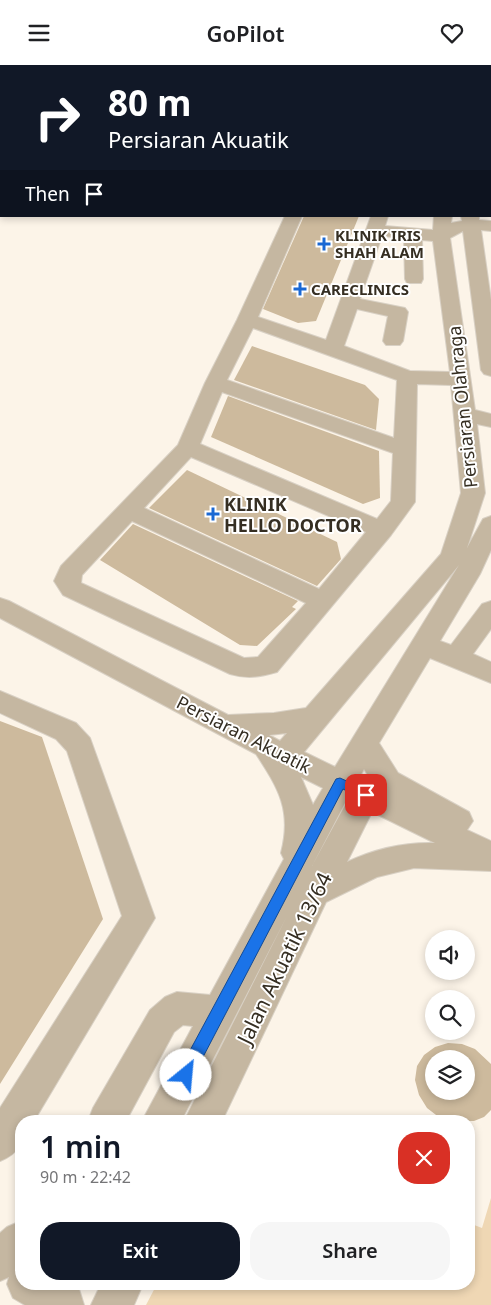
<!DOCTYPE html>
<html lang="en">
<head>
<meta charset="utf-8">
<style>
  :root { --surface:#fff; --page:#f6f6f6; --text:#202124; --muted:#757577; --accent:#111827 }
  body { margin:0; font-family:"Noto Sans",sans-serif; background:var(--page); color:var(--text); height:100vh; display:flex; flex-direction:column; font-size:19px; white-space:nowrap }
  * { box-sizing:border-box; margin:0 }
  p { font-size:16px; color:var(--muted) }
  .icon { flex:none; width:28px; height:28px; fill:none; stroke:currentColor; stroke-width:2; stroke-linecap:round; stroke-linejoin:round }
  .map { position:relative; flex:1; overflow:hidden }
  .side { position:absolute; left:15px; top:1050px; width:460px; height:175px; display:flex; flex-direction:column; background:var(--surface); border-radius:20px; box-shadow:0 2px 8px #0003 }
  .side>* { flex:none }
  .top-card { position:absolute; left:0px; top:0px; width:491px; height:152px; box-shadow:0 2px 8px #0003; background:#111827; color:#fff; overflow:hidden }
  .tools { position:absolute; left:425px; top:865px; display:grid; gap:10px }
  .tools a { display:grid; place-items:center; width:50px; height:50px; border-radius:50%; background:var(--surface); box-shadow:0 2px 8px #0003; font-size:25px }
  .pin { position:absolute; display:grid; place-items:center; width:42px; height:42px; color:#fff; margin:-21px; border-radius:10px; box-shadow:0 2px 8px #0006 }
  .me { position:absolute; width:55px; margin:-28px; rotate:28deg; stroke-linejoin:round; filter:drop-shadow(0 0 4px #0008) }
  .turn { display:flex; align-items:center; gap:18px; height:105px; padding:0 25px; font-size:22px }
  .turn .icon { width:65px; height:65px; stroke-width:2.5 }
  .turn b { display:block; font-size:35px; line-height:42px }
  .then { display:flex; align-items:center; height:48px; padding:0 25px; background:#0003; gap:10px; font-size:19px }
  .round { display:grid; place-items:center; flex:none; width:52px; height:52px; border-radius:20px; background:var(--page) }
  .summary { display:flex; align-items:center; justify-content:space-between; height:85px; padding:0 25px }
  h1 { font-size:30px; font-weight:600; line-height:38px; color:var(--accent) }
  .primary-button { display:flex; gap:10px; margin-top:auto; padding:10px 25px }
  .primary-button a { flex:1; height:58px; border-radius:20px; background:var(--accent); color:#fff; font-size:20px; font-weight:600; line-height:58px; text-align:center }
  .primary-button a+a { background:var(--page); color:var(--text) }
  header { display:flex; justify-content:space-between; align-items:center; height:65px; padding:0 25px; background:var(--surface); font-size:22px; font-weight:600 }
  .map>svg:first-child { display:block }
  .green { fill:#efd7b4 }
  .building { fill:#cdba9d; fill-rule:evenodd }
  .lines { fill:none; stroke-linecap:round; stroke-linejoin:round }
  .minor-casing { stroke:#d8d0c4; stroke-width:2 }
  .highway-casing { stroke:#d8d0c4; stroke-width:2 }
  .minor { fill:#c5b7a1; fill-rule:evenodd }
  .highway { fill:#8d6f3f; fill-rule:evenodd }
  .route { fill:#1a73e8; stroke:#114b97 }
  .poi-dot { fill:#1a68d3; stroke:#fff; stroke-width:2 }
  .labels { text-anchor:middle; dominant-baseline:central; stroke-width:4; stroke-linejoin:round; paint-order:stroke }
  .far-poi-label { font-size:15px; font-weight:bold; fill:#352e22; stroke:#fff; text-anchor:start }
  .street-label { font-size:18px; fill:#352e22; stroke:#fff }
  .poi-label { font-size:18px; font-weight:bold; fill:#352e22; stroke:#fff; text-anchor:start }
  .near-street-label { font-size:21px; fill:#352e22; stroke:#fff }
</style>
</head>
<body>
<header><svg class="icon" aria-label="menu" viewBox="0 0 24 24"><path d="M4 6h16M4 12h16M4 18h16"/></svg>GoPilot<svg class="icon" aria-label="heart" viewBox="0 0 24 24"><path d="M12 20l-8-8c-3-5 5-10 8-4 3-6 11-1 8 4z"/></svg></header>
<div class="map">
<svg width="491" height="1240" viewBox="0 0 491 1240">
  <rect width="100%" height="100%" fill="#fcf4e8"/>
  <!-- green -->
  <path class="green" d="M491 1133V1240H146L157 1219H469V1158L482 1163Z"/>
  <!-- building -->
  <g class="building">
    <path d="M304 151H359L316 256 298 258 263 244Z"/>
    <path d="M252 281 365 320 379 334 376 365 234 315Z"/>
    <path d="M228 331 379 386 380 433 363 439 211 372Z"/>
    <path d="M187 405 337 477 341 494 317 521 149 443Z"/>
    <path d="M133 459 298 536 292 542 296 544 257 581 240 580 100 495Z"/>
    <path d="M0 656 42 672 103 854 0 1019Z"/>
    <path d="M448 978 462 979 475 984 491 999V1045L484 1052 474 1056H451L440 1053 427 1043 419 1030 415 1015 417 1001 424 990 435 982ZM434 994H466V1026H434Z"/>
  </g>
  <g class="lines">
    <defs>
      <g id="minor">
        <rect x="490" y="27" width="1" height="8"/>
        <rect x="490" y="76" width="1" height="10"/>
        <path d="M285 151H302L258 252 326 275 371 151H388L385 161 433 165 434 151H452L451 158 462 156 461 151H479V155L491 156V166L481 165 491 235V311L484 309 481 305 463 166 450 173 475 345 491 349V362L477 359 485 428 467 483 483 454 491 451V485L480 509 440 576 451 580 482 539 491 536V564L473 589 491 597V618L430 593 379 678 398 708 469 747 473 756 467 765 491 776V806L414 803 377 812 326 837 222 1056H184L287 851 181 1056H142L193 961 183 960 174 967 126 1056H88L93 1043 150 945 165 932 177 927 210 930 284 794 281 788C292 746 279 724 256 689L0 553V533L9 536 228 650 274 648 306 643 441 489 461 428 451 320 417 319 415 437 391 470 277 607C260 612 247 614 230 609L63 530 54 516 61 501 178 380 205 318 237 255ZM382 171 404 173 405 214 407 218H421L423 214 422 175 433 176 450 307 410 306 344 281 357 244 388 251 383 276 386 280H400L403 276 408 247 405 243 360 234ZM253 263 397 315 394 373 227 315ZM222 327 393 388 391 436 377 454 200 379ZM191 392 366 467 319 524 144 443ZM132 456 306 538 258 592 244 593 81 518 82 510ZM459 500 335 702 304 687ZM287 668 280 676 269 670ZM364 704 375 721 359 713ZM301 712 323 723 313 740ZM347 734 348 735 312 801ZM372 747 435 778C405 777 374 784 347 797Z"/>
        <path d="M0 626 76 658 90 673 155 853 34 1056H21C21 1078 22 1087 0 1096V1043L122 851 67 686 56 674 0 648Z"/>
        <path d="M21 1156V1219H68L79 1224 84 1240H25L13 1233 7 1219 9 1212 0 1216V1168L7 1162Z"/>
        <path d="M101 1219H143L134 1240H91Z"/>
      </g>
      <g id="highway">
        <path d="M0 58 1 59V68H0Z"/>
        <rect x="490" y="100" width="1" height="10"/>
      </g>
    </defs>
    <!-- minor casing -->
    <use href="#minor" class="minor-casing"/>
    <!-- highway casing -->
    <use href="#highway" class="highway-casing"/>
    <!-- minor -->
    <use href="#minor" class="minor"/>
    <!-- highway -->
    <use href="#highway" class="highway"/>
  </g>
  <!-- route -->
  <path class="route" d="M340 713 371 727 373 730 371 734H362L343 724 191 1015 186 1017 180 1015 178 1010 180 1004 336 714Z"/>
  <!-- markers -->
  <g class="poi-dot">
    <path d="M321.5 171.5h5v5h5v5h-5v5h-5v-5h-5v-5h5z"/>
    <path d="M297.5 216.5h5v5h5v5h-5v5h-5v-5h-5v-5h5z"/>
    <path d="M210.5 441.5h5v5h5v5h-5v5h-5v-5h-5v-5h5z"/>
  </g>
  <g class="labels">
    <!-- far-poi labels -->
    <g class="far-poi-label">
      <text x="335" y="170">KLINIK IRIS<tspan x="335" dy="17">SHAH ALAM</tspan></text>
      <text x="311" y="224">CARECLINICS</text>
    </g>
    <!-- street labels -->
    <g class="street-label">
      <text transform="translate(462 342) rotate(-96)">Persiaran Olahraga</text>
      <text transform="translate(244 669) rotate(27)">Persiaran Akuatik</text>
    </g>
    <!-- poi labels -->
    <g class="poi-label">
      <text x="224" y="439">KLINIK<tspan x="224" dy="21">HELLO DOCTOR</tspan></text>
    </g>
    <!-- near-street labels -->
    <g class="near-street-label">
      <text transform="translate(284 893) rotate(-64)">Jalan Akuatik 13/64</text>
    </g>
  </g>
</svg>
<div class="tools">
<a><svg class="icon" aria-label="sound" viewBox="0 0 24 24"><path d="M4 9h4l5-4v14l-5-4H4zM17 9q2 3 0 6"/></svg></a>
<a><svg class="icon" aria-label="search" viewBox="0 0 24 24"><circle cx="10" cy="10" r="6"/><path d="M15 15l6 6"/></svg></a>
<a><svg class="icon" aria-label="layers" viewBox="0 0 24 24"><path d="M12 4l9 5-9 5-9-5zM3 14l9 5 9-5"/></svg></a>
</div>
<div class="pin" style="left:366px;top:730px;background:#d93025"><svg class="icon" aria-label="arrive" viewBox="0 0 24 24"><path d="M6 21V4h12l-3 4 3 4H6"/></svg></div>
<svg class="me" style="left:186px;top:1010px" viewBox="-20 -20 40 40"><circle r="19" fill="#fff"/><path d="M0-13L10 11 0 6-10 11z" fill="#1a73e8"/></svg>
<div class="top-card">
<div class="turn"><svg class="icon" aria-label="right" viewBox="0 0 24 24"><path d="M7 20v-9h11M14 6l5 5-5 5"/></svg><div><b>80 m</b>Persiaran Akuatik</div></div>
<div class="then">Then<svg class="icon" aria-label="arrive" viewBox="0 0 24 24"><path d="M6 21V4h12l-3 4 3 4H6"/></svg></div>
</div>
<section class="side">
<div class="summary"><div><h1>1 min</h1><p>90 m · 22:42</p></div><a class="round" style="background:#d93025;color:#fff"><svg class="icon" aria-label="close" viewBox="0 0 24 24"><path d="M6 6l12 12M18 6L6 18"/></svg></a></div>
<div class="primary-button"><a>Exit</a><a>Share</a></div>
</section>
</div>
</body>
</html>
